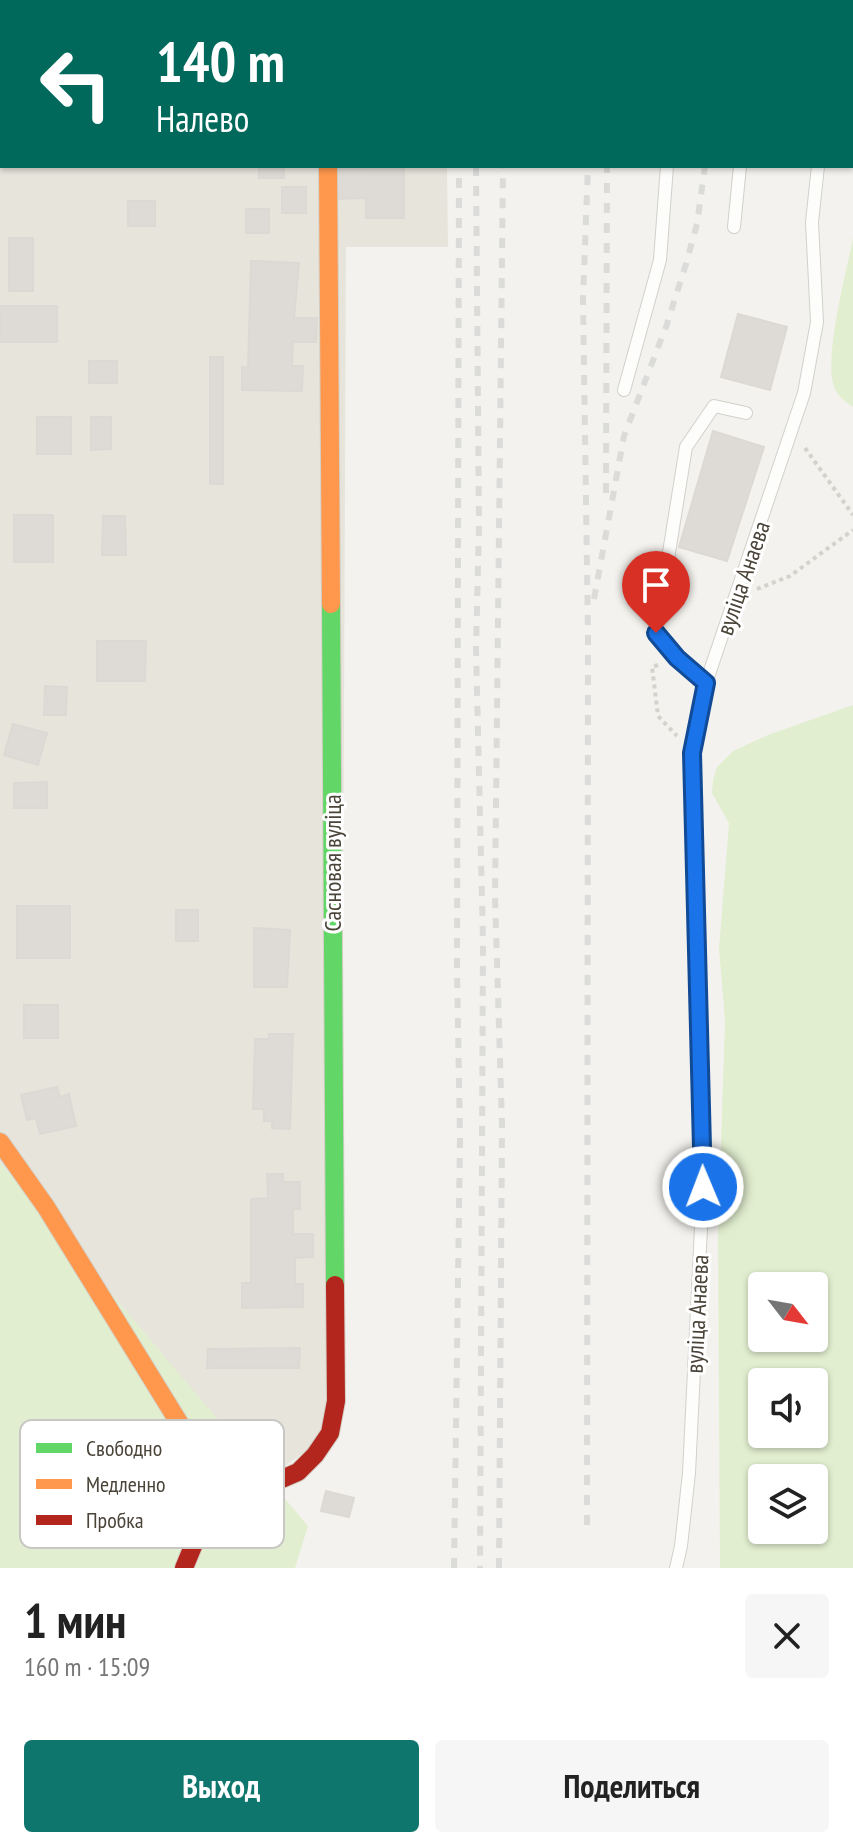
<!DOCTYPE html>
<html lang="ru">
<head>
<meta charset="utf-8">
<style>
  :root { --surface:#fff; --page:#f6f6f6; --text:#222; --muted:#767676; --accent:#0f766e }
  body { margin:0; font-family:"PT Sans Narrow",sans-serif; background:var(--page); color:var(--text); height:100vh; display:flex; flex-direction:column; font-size:30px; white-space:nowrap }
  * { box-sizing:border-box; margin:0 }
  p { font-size:26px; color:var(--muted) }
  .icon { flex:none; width:44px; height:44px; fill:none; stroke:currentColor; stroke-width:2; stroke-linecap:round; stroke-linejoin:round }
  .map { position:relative; height:1568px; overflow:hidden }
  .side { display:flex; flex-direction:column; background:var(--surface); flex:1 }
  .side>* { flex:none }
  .hud { position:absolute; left:0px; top:0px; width:854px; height:168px; box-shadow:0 2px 6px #0004; background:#00695c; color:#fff; overflow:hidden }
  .needle { width:52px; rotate:121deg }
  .fabs { position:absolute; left:748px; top:1272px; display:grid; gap:16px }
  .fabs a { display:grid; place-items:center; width:80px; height:80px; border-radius:8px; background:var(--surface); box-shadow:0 2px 6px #0004; font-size:40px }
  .pin { position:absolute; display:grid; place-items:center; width:68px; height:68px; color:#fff; margin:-82px -34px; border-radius:50% 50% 50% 0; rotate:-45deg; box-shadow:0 0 8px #0007 }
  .pin .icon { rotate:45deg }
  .me { position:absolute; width:88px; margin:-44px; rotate:359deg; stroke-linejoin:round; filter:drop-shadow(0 0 6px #0008) }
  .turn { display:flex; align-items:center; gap:28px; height:168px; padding:0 24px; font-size:36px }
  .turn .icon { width:104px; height:104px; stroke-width:2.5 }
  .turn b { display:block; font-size:56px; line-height:68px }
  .round { display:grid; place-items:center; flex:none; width:84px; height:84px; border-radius:8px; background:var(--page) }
  .summary { display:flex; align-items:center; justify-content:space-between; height:136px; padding:0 24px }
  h1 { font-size:48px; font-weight:600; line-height:60px }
  .button { display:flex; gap:16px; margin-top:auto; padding:16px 24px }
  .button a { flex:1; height:92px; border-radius:8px; background:var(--accent); color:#fff; font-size:32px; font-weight:600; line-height:92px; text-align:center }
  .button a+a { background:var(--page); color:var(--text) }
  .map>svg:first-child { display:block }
  .residential { fill:#e7e4dc }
  .green { fill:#e1eecf; fill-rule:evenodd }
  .building { fill:#dedbd6; stroke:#dcd9d4; stroke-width:2 }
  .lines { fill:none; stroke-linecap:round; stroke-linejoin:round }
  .lane-casing { stroke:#d2d0cb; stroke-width:14 }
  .street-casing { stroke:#d2d0cb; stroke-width:26 }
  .fast-casing { stroke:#d3cfc5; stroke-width:20 }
  .slow-casing { stroke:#d3cfc5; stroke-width:20 }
  .jam-casing { stroke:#d3cfc5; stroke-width:20 }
  .path { stroke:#d3d2cc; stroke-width:4; stroke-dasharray:4 4; stroke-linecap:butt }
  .lane { stroke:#fdfdfc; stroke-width:12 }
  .street { stroke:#fdfdfc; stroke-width:24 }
  .fast { stroke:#63d668; stroke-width:18 }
  .slow { stroke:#ff974d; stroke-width:18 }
  .jam { stroke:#b3261e; stroke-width:18 }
  .rail { stroke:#dbdbda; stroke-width:6; stroke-dasharray:10 10; stroke-linecap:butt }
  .route-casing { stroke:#114b97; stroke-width:20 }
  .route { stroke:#1a73e8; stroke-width:14 }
  .labels { text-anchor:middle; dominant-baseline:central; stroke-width:6; stroke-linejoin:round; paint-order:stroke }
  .street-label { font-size:24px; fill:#4b4439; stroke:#fff }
  .key { fill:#fff; stroke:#c9c7c4; stroke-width:2 }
  .key-label { font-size:22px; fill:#4b4439 }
</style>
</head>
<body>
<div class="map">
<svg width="853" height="1568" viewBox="0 0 853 1568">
  <rect width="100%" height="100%" fill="#f4f2ee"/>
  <!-- residential -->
  <path class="residential" d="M0 0H445L2 2V166H447L448 247H346L341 1426 267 1479 0 1162Z"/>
  <!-- green -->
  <g class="green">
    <path d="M853 238V407C846 402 839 397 835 389 822 361 847 270 853 238Z"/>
    <path d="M853 705V1568H720L718 1235 725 1020 719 949 729 823 712 793 713 781 717 767 733 751 768 735ZM814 1286V1338H762V1286ZM762 1382H814V1434H762ZM762 1478H814V1530H762Z"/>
    <path d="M0 1162 308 1526 295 1568H0Z"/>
  </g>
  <!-- building -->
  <g class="building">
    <rect x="259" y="166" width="25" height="12"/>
    <path d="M363 166H404V218H366V198L335 199V169H363Z"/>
    <rect x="282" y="187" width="24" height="26"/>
    <rect x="128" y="201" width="27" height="25"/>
    <rect x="246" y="209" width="23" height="24"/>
    <rect x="9" y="238" width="24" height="53"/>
    <path d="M251 261 299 263 294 318H317L316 342H293L292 366H303L302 391 242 390V367L248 368Z"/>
    <rect x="0" y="306" width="57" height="36"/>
    <path d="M738 314 787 327 770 390 721 377Z"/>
    <rect x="210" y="357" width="13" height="127"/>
    <rect x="89" y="361" width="28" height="22"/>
    <rect x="37" y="417" width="34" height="37"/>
    <path d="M91 417H111V449L91 450Z"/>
    <path d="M713 431 764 447 727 561 679 547Z"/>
    <rect x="14" y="515" width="39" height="47"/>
    <path d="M103 516H125L126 555H102Z"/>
    <path d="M97 641H146L145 681H97Z"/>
    <path d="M45 686 67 687 66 715H44Z"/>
    <path d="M13 724 47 733 38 765 4 755Z"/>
    <path d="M47 782V808H14V783Z"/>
    <rect x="17" y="906" width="53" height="52"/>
    <rect x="176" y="910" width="22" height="31"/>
    <path d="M254 928 290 930 287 987H254Z"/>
    <rect x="24" y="1005" width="34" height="33"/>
    <path d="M269 1034H293L290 1129 272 1128V1121H264V1109H253L255 1039H269Z"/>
    <path d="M57 1087 60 1097 69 1094 76 1126 40 1134 36 1118 27 1120 21 1095Z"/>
    <path d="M267 1174H283V1182H300V1209H293V1234H313V1257L295 1258V1284H303V1307L242 1308V1283H251V1199L268 1198Z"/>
    <path d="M300 1348 299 1368H207L208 1349Z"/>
    <path d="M326 1491 354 1498 349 1517 321 1511Z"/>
  </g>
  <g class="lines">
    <defs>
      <g id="lane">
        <path d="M680 2V0"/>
        <path d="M756 2V0"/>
        <path d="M839 2V0"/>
        <path d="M734 227 740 166"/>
        <path d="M624 390 660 260 667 166"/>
        <path d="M706 683 677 658 656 633 686 447 714 406 746 413"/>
        <path d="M676 1568 681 1546 689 1473 703 1187 692 753 706 683 804 393 817 322 812 222 818 166"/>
      </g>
      <g id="street">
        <path d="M360 0V2"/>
        <path d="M19 2V0"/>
        <path d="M0 75 2 68"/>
      </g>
      <path id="fast" d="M331 604 335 1285"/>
      <g id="slow">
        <path d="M328 166 331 604"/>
        <path d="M0 1142 46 1207 228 1502"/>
      </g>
      <path id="jam" d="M184 1568 203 1522 228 1502 298 1472 315 1455 330 1433 336 1401 335 1285"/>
    </defs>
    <!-- lane casing -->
    <use href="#lane" class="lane-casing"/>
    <!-- street casing -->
    <use href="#street" class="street-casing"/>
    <!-- fast casing -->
    <use href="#fast" class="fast-casing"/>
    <!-- slow casing -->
    <use href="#slow" class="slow-casing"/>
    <!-- jam casing -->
    <use href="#jam" class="jam-casing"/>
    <!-- path -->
    <g class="path">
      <path d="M852 45 853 46"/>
      <path d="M805 448 853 515"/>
      <path d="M757 589 790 576 853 530"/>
      <path d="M658 665 652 667 658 716 677 736"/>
    </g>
    <!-- lane -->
    <use href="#lane" class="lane"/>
    <!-- street -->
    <use href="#street" class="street"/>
    <!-- fast -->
    <use href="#fast" class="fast"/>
    <!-- slow -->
    <use href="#slow" class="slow"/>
    <!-- jam -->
    <use href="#jam" class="jam"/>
    <!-- rail -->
    <g class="rail">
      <path d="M459 0V2"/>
      <path d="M590 0V2"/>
      <path d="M476 2V0"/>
      <path d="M503 2V0"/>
      <path d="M721 2 722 0"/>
      <path d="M476 166 479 525 476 649 483 941 480 1568"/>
      <path d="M606 493 607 166"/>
      <path d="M594 599 624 436 667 324 686 264 697 224 705 166"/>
      <path d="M587 1525 588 634 583 299 588 166"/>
      <path d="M454 1568 460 1138 457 967 459 166"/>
      <path d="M499 1568 502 1125 495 896 503 166"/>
    </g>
  </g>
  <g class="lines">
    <defs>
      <path id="route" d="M656 633 677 658 706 683 692 753 703 1187"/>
    </defs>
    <!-- route casing -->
    <use href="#route" class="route-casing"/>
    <!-- route -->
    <use href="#route" class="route"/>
  </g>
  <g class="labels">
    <!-- street labels -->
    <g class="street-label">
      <text transform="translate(743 578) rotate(-71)">вуліца Анаева</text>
      <text transform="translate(332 863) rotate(-90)">Сасновая вуліца</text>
      <text transform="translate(697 1314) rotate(-87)">вуліца Анаева</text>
    </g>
  </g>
  <!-- legend -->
  <rect x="20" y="1420" width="264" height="128" rx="12" class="key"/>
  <rect x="36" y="1443" width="36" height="10" fill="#63d668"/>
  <rect x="36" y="1479" width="36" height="10" fill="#ff974d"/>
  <rect x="36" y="1515" width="36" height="10" fill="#b3261e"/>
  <g class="key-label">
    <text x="86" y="1456">Свободно</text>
    <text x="86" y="1492">Медленно</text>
    <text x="86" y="1528">Пробка</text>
  </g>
</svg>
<div class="fabs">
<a><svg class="needle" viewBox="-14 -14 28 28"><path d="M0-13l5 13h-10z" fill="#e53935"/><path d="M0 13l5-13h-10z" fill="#767676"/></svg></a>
<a><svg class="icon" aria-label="sound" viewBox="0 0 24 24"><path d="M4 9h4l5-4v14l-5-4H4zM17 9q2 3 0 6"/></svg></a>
<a><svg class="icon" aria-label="layers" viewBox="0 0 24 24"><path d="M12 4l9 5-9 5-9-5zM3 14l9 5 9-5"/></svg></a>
</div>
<div class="pin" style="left:656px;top:633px;background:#d93025"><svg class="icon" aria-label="arrive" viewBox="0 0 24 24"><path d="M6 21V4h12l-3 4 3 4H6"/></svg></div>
<svg class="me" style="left:703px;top:1187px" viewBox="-20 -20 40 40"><circle r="17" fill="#1a73e8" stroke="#fff" stroke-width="3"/><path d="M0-11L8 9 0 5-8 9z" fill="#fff"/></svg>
<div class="hud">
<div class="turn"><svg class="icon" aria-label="left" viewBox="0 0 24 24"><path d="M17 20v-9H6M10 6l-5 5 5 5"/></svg><div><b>140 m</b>Налево</div></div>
</div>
</div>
<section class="side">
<div class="summary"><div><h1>1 мин</h1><p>160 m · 15:09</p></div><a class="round"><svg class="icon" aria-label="close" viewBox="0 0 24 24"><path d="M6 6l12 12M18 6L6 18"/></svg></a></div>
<div class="button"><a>Выход</a><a>Поделиться</a></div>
</section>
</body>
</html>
